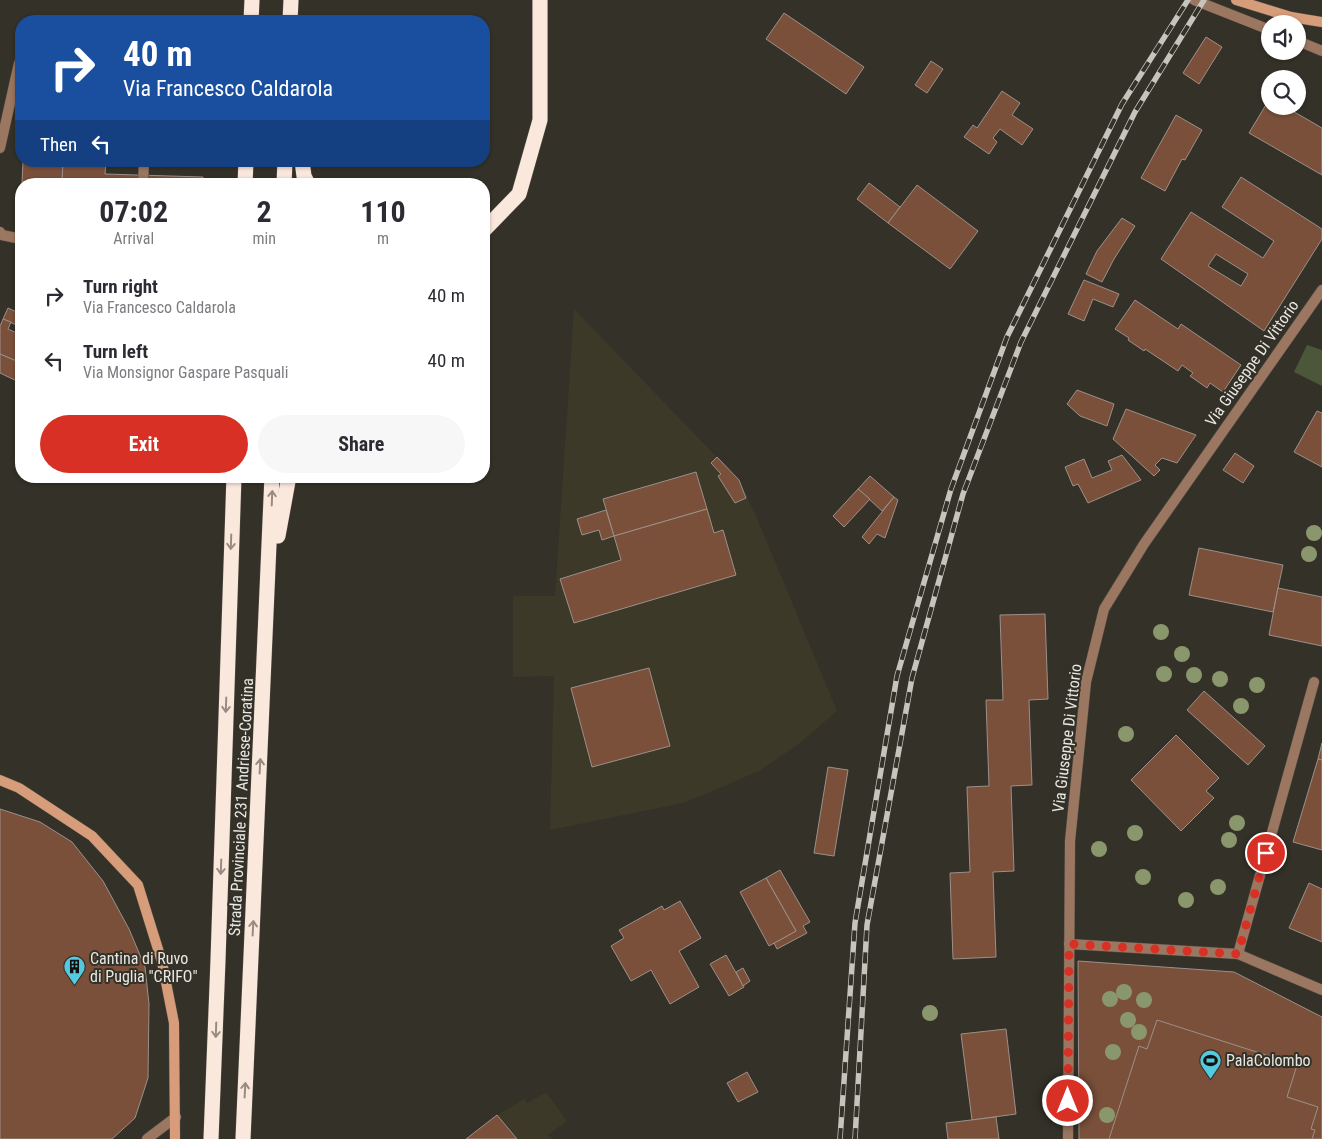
<!DOCTYPE html>
<html lang="en">
<head>
<meta charset="utf-8">
<style>
  :root { --surface:#fff; --page:#f7f7f7; --text:#2b2b33; --muted:#7c7c81; --accent:#d93025 }
  body { margin:0; font-family:"Roboto Condensed",sans-serif; background:var(--page); color:var(--text); height:100vh; display:flex; flex-direction:column; font-size:19px; white-space:nowrap }
  * { box-sizing:border-box; margin:0 }
  p { font-size:16px; color:var(--muted) }
  .icon { flex:none; width:28px; height:28px; fill:none; stroke:currentColor; stroke-width:2; stroke-linecap:round; stroke-linejoin:round }
  .map { position:relative; flex:1; overflow:hidden }
  .side { position:absolute; left:15px; top:178px; width:475px; height:305px; display:flex; flex-direction:column; background:var(--surface); border-radius:20px; box-shadow:0 1px 4px #0004 }
  .side>* { flex:none }
  .guide { position:absolute; left:15px; top:15px; width:475px; height:152px; border-radius:20px; box-shadow:0 1px 4px #0004; background:#1a4fa0; color:#fff; overflow:hidden }
  .controls { position:absolute; left:1261px; top:15px; display:grid; gap:10px }
  .controls a { display:grid; place-items:center; width:45px; height:45px; border-radius:50%; background:var(--surface); box-shadow:0 1px 4px #0004; font-size:25px }
  .pin { position:absolute; display:grid; place-items:center; width:42px; height:42px; color:#fff; margin:-21px; border:2px solid #fff; border-radius:50%; box-shadow:0 1px 5px #0007 }
  .me { position:absolute; width:55px; margin:-28px; rotate:0deg; stroke-linejoin:round; filter:drop-shadow(0 0 4px #0008) }
  .turn { display:flex; align-items:center; gap:18px; height:105px; padding:0 25px; font-size:22px }
  .turn .icon { width:65px; height:65px; stroke-width:2.5 }
  .turn b { display:block; font-size:35px; line-height:42px }
  .then { display:flex; align-items:center; height:48px; padding:0 25px; background:#0003; gap:10px; font-size:19px }
  .eta { display:flex; justify-content:space-evenly; align-items:center; height:85px; text-align:center }
  .eta b { font-size:30px; font-weight:700; line-height:35px }
  .primary-button { display:flex; gap:10px; margin-top:auto; padding:10px 25px }
  .primary-button a { flex:1; height:58px; border-radius:30px; background:var(--accent); color:#fff; font-size:20px; font-weight:700; line-height:58px; text-align:center }
  .primary-button a+a { background:var(--page); color:var(--text) }
  ul { padding:0; list-style:none }
  li { display:flex; align-items:center; gap:15px; height:65px; padding:0 25px }
  li div { flex:1 }
  li b { display:block; font-size:19px }
  li em { font-style:normal }
  .map>svg:first-child { display:block }
  .built { fill:#3c3929 }
  .green { fill:#4c573a }
  .building { fill:#7a503a; stroke:#9c908a; fill-rule:evenodd }
  .lines { fill:none; stroke-linecap:round; stroke-linejoin:round }
  .lane-casing { stroke:#514e46; stroke-width:11 }
  .street-casing { stroke:#514e46; stroke-width:11 }
  .secondary-casing { stroke:#514e46; stroke-width:11 }
  .highway-casing { stroke:#514e46; stroke-width:16 }
  .lane { stroke:#9b7660; stroke-width:10 }
  .street { stroke:#9b7660; stroke-width:10 }
  .secondary { stroke:#d79c79; stroke-width:10 }
  .highway { stroke:#fbe8dd; stroke-width:15 }
  .rail-casing { stroke:#c5c4bd; stroke-width:5.5 }
  .rail { stroke:#343128; stroke-width:4; stroke-dasharray:11; stroke-linecap:butt }
  .tree { fill:#8a976d }
  .oneway { stroke:#988c82 }
  .route { stroke:#d93025; stroke-width:9; stroke-dasharray:0 16.2 }
  .labels { text-anchor:middle; dominant-baseline:central; stroke-width:4; stroke-linejoin:round; paint-order:stroke }
  .street-label { font-size:16px; fill:#e8e7e1; stroke:#343128 }
  .poi-label { font-size:16px; fill:#e8e7e1; stroke:#343128; text-anchor:start }
</style>
</head>
<body>
<div class="map">
<svg width="1322" height="1139" viewBox="0 0 1322 1139">
  <rect width="100%" height="100%" fill="#343128"/>
  <!-- built -->
  <g class="built">
    <path d="M574 309 739 480 757 518 837 711 800 743 761 770 708 793 683 803 550 830 554 676 513 677V596H555Z"/>
    <path d="M546 1092 567 1121 548 1135 554 1139H466L497 1115 524 1099 527 1103Z"/>
  </g>
  <!-- green -->
  <path class="green" d="M1307 345 1322 350V386L1294 372Z"/>
  <!-- building -->
  <g class="building">
    <path d="M784 13 864 67 846 94 766 39Z"/>
    <path d="M1206 37 1222 47 1199 84 1183 73Z"/>
    <path d="M931 61 943 69 927 93 915 85Z"/>
    <path d="M1002 91 1020 103 1012 115 1033 129 1022 145 1000 129 993 138 997 142 989 154 964 137 973 125 977 128Z"/>
    <path d="M1270 98V106H1284L1322 128V175L1249 133Z"/>
    <path d="M1176 115 1202 130 1185 160 1182 159 1165 191 1141 178Z"/>
    <path d="M23 161H63L62 184H22Z"/>
    <path d="M63 161H106L105 174 203 177V184H62Z"/>
    <path d="M1241 177 1322 229V239L1264 331 1161 259 1191 212 1263 258 1274 241 1222 207ZM1216 254 1248 274 1241 286 1208 266Z"/>
    <path d="M869 183 900 207 888 223 857 199Z"/>
    <path d="M917 185 978 231 950 269 888 223Z"/>
    <path d="M1122 218 1135 226 1114 259 1102 282 1086 274 1097 251Z"/>
    <path d="M1084 280 1119 294 1113 307 1093 299 1084 321 1068 314Z"/>
    <path d="M1135 300 1178 329 1181 324 1241 365 1223 392 1210 383 1207 388 1190 376 1193 373 1182 365 1178 371 1145 349 1144 351 1128 340 1129 338 1115 329Z"/>
    <path d="M8 308 21 314V327L3 319Z"/>
    <path d="M3 319 11 322 8 329 21 335V363L0 354V326Z"/>
    <path d="M0 354 21 363V383L0 373Z"/>
    <path d="M1077 390 1114 404 1107 426 1080 416 1067 404Z"/>
    <path d="M1126 409 1196 435 1177 463 1162 458 1155 465 1160 470 1154 476 1113 439Z"/>
    <path d="M1317 411 1322 413V467L1294 452Z"/>
    <path d="M1235 453 1254 466 1243 483 1223 470Z"/>
    <path d="M1122 455 1141 480 1088 503 1078 484 1073 486 1065 467 1084 459 1092 478 1112 470 1108 461Z"/>
    <path d="M717 457 739 480 746 498 735 503 718 476 721 474 711 463Z"/>
    <path d="M696 472 707 509 614 536 603 499Z"/>
    <path d="M870 476 894 497 882 511 858 489Z"/>
    <path d="M858 489 870 499 844 527 833 516Z"/>
    <path d="M894 497 898 500 885 538 877 534 869 544 862 537Z"/>
    <path d="M707 509 714 533 723 530 736 575 574 623 560 579 621 560 614 536Z"/>
    <path d="M606 510 614 536 602 540 599 530 582 535 577 519Z"/>
    <path d="M1199 548 1283 565 1273 612 1189 595Z"/>
    <path d="M1278 588 1322 597V646L1269 635Z"/>
    <path d="M1045 614 1048 699 1029 700 1032 785 1011 786 1014 871 993 872 996 957 953 959 950 873 970 872 967 787 989 786 986 700H1003L1000 615Z"/>
    <path d="M649 668 670 746 592 767 571 688Z"/>
    <path d="M1204 691 1265 746 1248 765 1187 710Z"/>
    <path d="M1176 735 1219 778 1206 791 1214 798 1181 831 1131 780Z"/>
    <path d="M1322 743V760L1318 759Z"/>
    <path d="M1318 759 1322 760V850L1293 842Z"/>
    <path d="M828 767 848 770 834 856 814 853Z"/>
    <path d="M0 809 40 822 72 842 103 881 129 929 145 967 149 1004 148 1078 135 1118 112 1139H0Z"/>
    <path d="M780 870 810 922 803 926 807 933 777 949 774 943 796 931 766 878Z"/>
    <path d="M766 878 796 931 769 946 740 892Z"/>
    <path d="M1309 883 1322 889V942L1289 928Z"/>
    <path d="M680 901 701 938 679 951 699 987 670 1004 651 970 631 981 611 946 624 938 619 930 662 906 664 910Z"/>
    <path d="M726 955 744 987 729 996 710 964Z"/>
    <path d="M1078 961 1234 972 1322 1017V1139H1079Z"/>
    <path d="M743 968 750 981 743 986 736 972Z"/>
    <path d="M1157 1020 1297 1065 1287 1097 1318 1107 1311 1129 1315 1130 1312 1139H1109L1139 1046 1147 1049Z"/>
    <path d="M1006 1029 1016 1114 972 1120 961 1034Z"/>
    <path d="M747 1072 758 1092 738 1102 727 1083Z"/>
    <path d="M497 1115 517 1139H466Z"/>
    <path d="M996 1117 999 1139H948L946 1123Z"/>
  </g>
  <g class="lines">
    <defs>
      <g id="lane">
        <path d="M0 148 19 63 21 61"/>
        <path d="M143 184 144 161"/>
        <path d="M0 232 2 235 21 239"/>
      </g>
      <g id="street">
        <path d="M1194 0 1270 30"/>
        <path d="M1298 41 1322 51"/>
        <path d="M1069 944 1238 954 1322 990"/>
        <path d="M1238 954 1314 682"/>
        <path d="M147 1139 176 1117"/>
        <path d="M1068 1139 1070 841 1086 682 1104 609 1144 544 1322 290"/>
      </g>
      <g id="secondary">
        <path d="M1236 0 1291 17 1322 22"/>
        <path d="M0 780 19 788 92 836 138 885 162 962 174 1023 175 1139"/>
      </g>
      <g id="highway">
        <path d="M251 21 252 0"/>
        <path d="M290 21 291 0"/>
        <path d="M302 161 304 176 308 184"/>
        <path d="M245 184 246 161"/>
        <path d="M284 184 285 161"/>
        <path d="M484 230 519 194 540 120V0"/>
        <path d="M278 536 289 476"/>
        <path d="M211 1139 218 960 234 476"/>
        <path d="M243 1139 272 476"/>
      </g>
    </defs>
    <!-- lane casing -->
    <use href="#lane" class="lane-casing"/>
    <!-- street casing -->
    <use href="#street" class="street-casing"/>
    <!-- secondary casing -->
    <use href="#secondary" class="secondary-casing"/>
    <!-- highway casing -->
    <use href="#highway" class="highway-casing"/>
    <!-- lane -->
    <use href="#lane" class="lane"/>
    <!-- street -->
    <use href="#street" class="street"/>
    <!-- secondary -->
    <use href="#secondary" class="secondary"/>
    <!-- highway -->
    <use href="#highway" class="highway"/>
    <defs>
      <g id="rail">
        <path d="M840 1139 855 923 897 676 951 489 1007 337 1122 104 1188 0"/>
        <path d="M855 1139 867 925 912 678 963 494 1021 342 1135 112 1204 0"/>
      </g>
    </defs>
    <!-- rail casing -->
    <use href="#rail" class="rail-casing"/>
    <!-- rail -->
    <use href="#rail" class="rail"/>
  </g>
  <!-- trees -->
  <g class="tree">
    <circle cx="1314" cy="533" r="8"/>
    <circle cx="1309" cy="554" r="8"/>
    <circle cx="1161" cy="632" r="8"/>
    <circle cx="1182" cy="654" r="8"/>
    <circle cx="1164" cy="674" r="8"/>
    <circle cx="1194" cy="675" r="8"/>
    <circle cx="1220" cy="679" r="8"/>
    <circle cx="1257" cy="685" r="8"/>
    <circle cx="1241" cy="706" r="8"/>
    <circle cx="1126" cy="734" r="8"/>
    <circle cx="1237" cy="823" r="8"/>
    <circle cx="1135" cy="833" r="8"/>
    <circle cx="1229" cy="840" r="8"/>
    <circle cx="1099" cy="849" r="8"/>
    <circle cx="1143" cy="877" r="8"/>
    <circle cx="1218" cy="887" r="8"/>
    <circle cx="1186" cy="900" r="8"/>
    <circle cx="1124" cy="992" r="8"/>
    <circle cx="1110" cy="999" r="8"/>
    <circle cx="1144" cy="1000" r="8"/>
    <circle cx="930" cy="1013" r="8"/>
    <circle cx="1128" cy="1020" r="8"/>
    <circle cx="1139" cy="1032" r="8"/>
    <circle cx="1113" cy="1052" r="8"/>
    <circle cx="1107" cy="1115" r="8"/>
  </g>
  <!-- one-way arrows -->
  <defs><path id="oneway-shaft" d="M-6 0H5M1.5-3L5.5 0L1.5 3" fill="none" stroke-width="1.6" stroke-linecap="round" stroke-linejoin="round" transform="scale(1.25)"/></defs>
  <g class="oneway">
    <use href="#oneway-shaft" transform="translate(272 498) rotate(-88)"/>
    <use href="#oneway-shaft" transform="translate(231 542) rotate(92)"/>
    <use href="#oneway-shaft" transform="translate(226 705) rotate(92)"/>
    <use href="#oneway-shaft" transform="translate(260 766) rotate(-87)"/>
    <use href="#oneway-shaft" transform="translate(221 867) rotate(92)"/>
    <use href="#oneway-shaft" transform="translate(253 928) rotate(-87)"/>
    <use href="#oneway-shaft" transform="translate(216 1030) rotate(92)"/>
    <use href="#oneway-shaft" transform="translate(245 1090) rotate(-87)"/>
  </g>
  <g class="lines">
    <!-- route -->
    <path class="route" d="M1068 1101 1069 944 1238 954 1266 853"/>
  </g>
  <!-- icons -->
  <defs>
    <symbol id="building-pin" viewBox="-11 -11 22 30"><path d="M0 17L-7.5 6A9.5 9.5 0 1 1 7.5 6Z" fill="#55cadf" stroke="#343128"/><path d="M-4-6H4V6H1V3H-1V6H-4ZM-2.5-4.3h1.7v1.8h-1.7ZM.8-4.3h1.7v1.8H.8ZM-2.5-1h1.7V.8h-1.7ZM.8-1h1.7V.8H.8Z" fill="#111"/></symbol>
    <symbol id="stadium-pin" viewBox="-11 -11 22 30"><path d="M0 17L-7.5 6A9.5 9.5 0 1 1 7.5 6Z" fill="#55cadf" stroke="#343128"/><path d="M0-5a6.5 5 0 1 0 0 10a6.5 5 0 1 0 0-10ZM-3.5-1.8h7v3.6h-7Z" fill="#111"/></symbol>
  </defs>
  <g fill-rule="evenodd">
    <use href="#building-pin" x="62" y="954" width="25" height="34"/>
    <use href="#stadium-pin" x="1198" y="1048" width="25" height="34"/>
  </g>
  <g class="labels">
    <!-- street labels -->
    <g class="street-label">
      <text transform="translate(1252 363) rotate(-55)">Via Giuseppe Di Vittorio</text>
      <text transform="translate(1067 738) rotate(-83)">Via Giuseppe Di Vittorio</text>
      <text transform="translate(241 807) rotate(-87)">Strada Provinciale 231 Andriese-Coratina</text>
    </g>
    <!-- poi labels -->
    <g class="poi-label">
      <text x="90" y="958">Cantina di Ruvo<tspan x="90" dy="18">di Puglia "CRIFO"</tspan></text>
      <text x="1226" y="1060">PalaColombo</text>
    </g>
  </g>
</svg>
<div class="controls">
<a><svg class="icon" aria-label="sound" viewBox="0 0 24 24"><path d="M4 9h4l5-4v14l-5-4H4zM17 9q2 3 0 6"/></svg></a>
<a><svg class="icon" aria-label="search" viewBox="0 0 24 24"><circle cx="10" cy="10" r="6"/><path d="M15 15l6 6"/></svg></a>
</div>
<div class="pin" style="left:1266px;top:853px;background:#d93025"><svg class="icon" aria-label="arrive" viewBox="0 0 24 24"><path d="M6 21V4h12l-3 4 3 4H6"/></svg></div>
<svg class="me" style="left:1068px;top:1101px" viewBox="-20 -20 40 40"><circle r="17" fill="#d93025" stroke="#fff" stroke-width="3"/><path d="M0-11L8 9 0 5-8 9z" fill="#fff"/></svg>
<div class="guide">
<div class="turn"><svg class="icon" aria-label="right" viewBox="0 0 24 24"><path d="M7 20v-9h11M14 6l5 5-5 5"/></svg><div><b>40 m</b>Via Francesco Caldarola</div></div>
<div class="then">Then<svg class="icon" aria-label="left" viewBox="0 0 24 24"><path d="M17 20v-9H6M10 6l-5 5 5 5"/></svg></div>
</div>
<section class="side">
<div class="eta">
<div><b>07:02</b><p>Arrival</p></div>
<div><b>2</b><p>min</p></div>
<div><b>110</b><p>m</p></div>
</div>
<ul>
<li><svg class="icon" aria-label="right" viewBox="0 0 24 24"><path d="M7 20v-9h11M14 6l5 5-5 5"/></svg><div><b>Turn right</b><p>Via Francesco Caldarola</p></div><em>40 m</em></li>
<li><svg class="icon" aria-label="left" viewBox="0 0 24 24"><path d="M17 20v-9H6M10 6l-5 5 5 5"/></svg><div><b>Turn left</b><p>Via Monsignor Gaspare Pasquali</p></div><em>40 m</em></li>
</ul>
<div class="primary-button"><a>Exit</a><a>Share</a></div>
</section>
</div>
</body>
</html>
